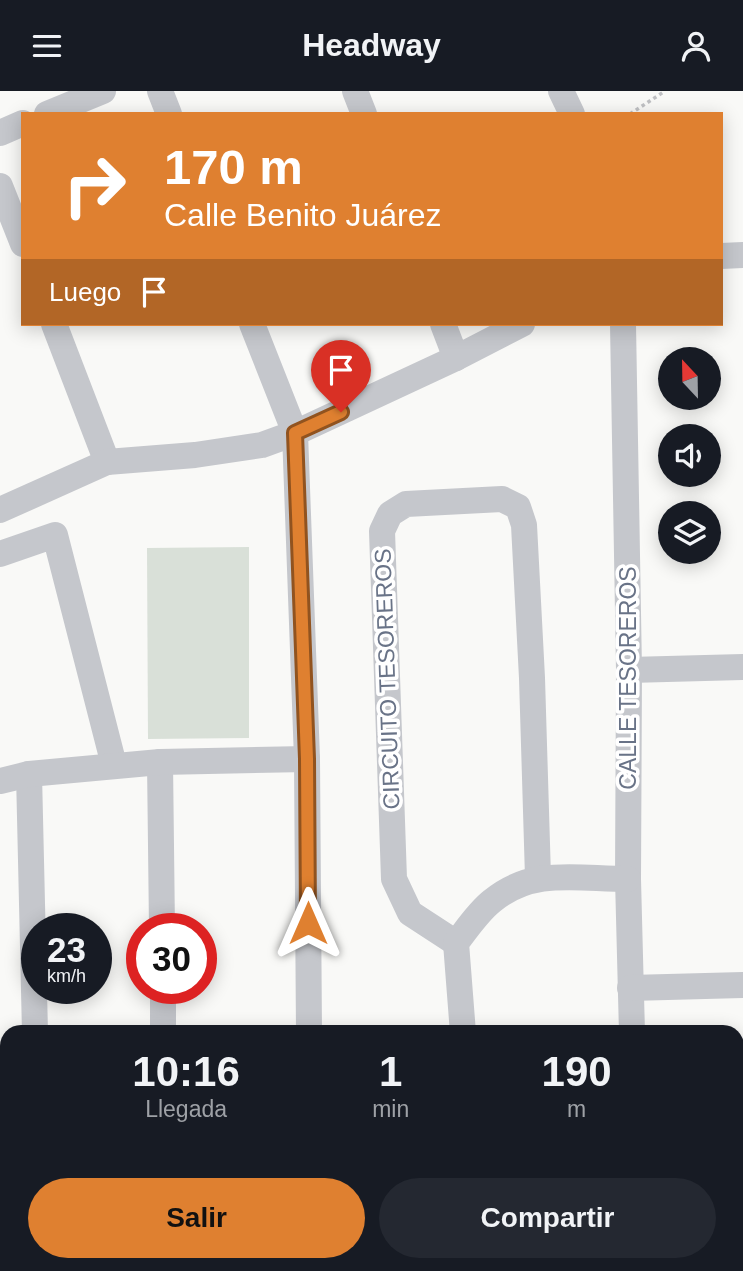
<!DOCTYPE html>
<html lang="es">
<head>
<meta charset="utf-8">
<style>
  :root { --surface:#171b24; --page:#242831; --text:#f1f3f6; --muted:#9ea1a6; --accent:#df8030 }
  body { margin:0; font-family:Helvetica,sans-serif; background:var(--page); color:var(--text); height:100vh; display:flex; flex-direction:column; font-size:26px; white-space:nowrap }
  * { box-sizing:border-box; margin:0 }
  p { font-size:23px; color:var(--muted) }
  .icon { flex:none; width:38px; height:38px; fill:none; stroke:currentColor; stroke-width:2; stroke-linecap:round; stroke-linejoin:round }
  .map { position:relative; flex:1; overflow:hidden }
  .details { position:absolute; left:0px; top:934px; width:744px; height:247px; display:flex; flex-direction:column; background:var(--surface); border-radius:21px 21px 0 0; box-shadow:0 4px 18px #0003 }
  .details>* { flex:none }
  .top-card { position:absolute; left:21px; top:21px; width:702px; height:214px; border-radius:0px; box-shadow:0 4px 18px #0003; background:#df8030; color:#fff; overflow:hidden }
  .needle { width:46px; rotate:338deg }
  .controls { position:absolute; left:658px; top:256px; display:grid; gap:14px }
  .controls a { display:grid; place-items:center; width:63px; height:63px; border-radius:50%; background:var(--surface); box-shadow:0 4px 18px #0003; font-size:35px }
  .speed { position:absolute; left:21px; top:822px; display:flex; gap:14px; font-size:35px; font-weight:700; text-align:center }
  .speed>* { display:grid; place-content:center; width:91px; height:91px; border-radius:50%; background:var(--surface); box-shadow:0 4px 18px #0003; line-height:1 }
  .speed small { font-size:18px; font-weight:400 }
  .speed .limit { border:10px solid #d22; background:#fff; color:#111 }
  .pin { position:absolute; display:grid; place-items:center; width:60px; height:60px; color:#fff; margin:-72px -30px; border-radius:50% 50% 50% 0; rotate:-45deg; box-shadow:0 0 7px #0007 }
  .pin .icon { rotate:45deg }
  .me { position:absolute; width:77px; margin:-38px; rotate:0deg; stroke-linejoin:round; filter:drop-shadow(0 0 5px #0008) }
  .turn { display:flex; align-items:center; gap:24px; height:147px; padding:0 28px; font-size:32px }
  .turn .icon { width:91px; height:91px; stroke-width:2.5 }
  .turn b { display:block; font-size:49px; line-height:60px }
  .then { display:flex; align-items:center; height:66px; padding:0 28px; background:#0003; gap:14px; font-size:26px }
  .eta { display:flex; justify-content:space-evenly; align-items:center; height:119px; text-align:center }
  .eta b { font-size:42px; font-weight:700; line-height:49px }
  .cta { display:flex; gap:14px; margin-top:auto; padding:14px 28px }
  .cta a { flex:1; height:80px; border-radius:42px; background:var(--accent); color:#111; font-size:28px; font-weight:700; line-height:80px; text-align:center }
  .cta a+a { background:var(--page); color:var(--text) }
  header { display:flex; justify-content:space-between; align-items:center; height:91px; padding:0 28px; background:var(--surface); font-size:32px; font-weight:700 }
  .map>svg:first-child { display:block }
  .green { fill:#d9e0d8 }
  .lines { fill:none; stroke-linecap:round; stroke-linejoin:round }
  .path { stroke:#bfc0c3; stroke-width:3.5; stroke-dasharray:3.5 3.5; stroke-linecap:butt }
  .minor { stroke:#c5c7cc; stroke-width:26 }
  .route-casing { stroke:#91531f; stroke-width:18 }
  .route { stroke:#df8030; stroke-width:12 }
  .labels { text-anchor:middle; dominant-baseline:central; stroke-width:7; stroke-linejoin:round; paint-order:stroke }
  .street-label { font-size:23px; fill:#697387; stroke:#fff }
</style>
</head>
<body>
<header><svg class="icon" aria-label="menu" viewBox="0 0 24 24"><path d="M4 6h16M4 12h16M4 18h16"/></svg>Headway<svg class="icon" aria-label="person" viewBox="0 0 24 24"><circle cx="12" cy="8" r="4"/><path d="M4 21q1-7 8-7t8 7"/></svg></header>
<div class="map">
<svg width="743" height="1180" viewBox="0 0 743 1180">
  <rect width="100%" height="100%" fill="#f9f9f7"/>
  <!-- green -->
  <path class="green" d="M249 456V647L148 648 147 457Z"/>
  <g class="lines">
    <!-- path -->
    <path class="path" d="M630 23 665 0"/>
    <!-- minor -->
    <g class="minor">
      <path d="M160 0 169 23"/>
      <path d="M355 0 364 23"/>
      <path d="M561 0 572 23"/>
      <path d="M47 23 103 0"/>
      <path d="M0 42 23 32"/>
      <path d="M0 95 23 153"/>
      <path d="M721 165 743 164"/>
      <path d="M54 233 107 371"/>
      <path d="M252 233 295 342 307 668 309 942"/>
      <path d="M443 233 456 267"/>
      <path d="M623 233 629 579 628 788 632 942"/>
      <path d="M0 419 107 371 195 364 262 354 295 342 456 267 522 233"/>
      <path d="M0 463 55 444 114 674"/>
      <path d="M629 579 743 576"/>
      <path d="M160 671 162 838"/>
      <path d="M29 683 35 942"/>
      <path d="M0 690 29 683 160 671 307 668"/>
      <path d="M456 852 410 822 394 788 382 440 390 423 406 413 502 408 518 416 524 434 532 587 538 786"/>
      <path d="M630 897 743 894"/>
      <path d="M163 898V942"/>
      <path d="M463 942 456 852C467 838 478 821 492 810 533 776 578 788 628 788"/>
      <path d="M0 1168 7 1170"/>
      <path d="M196 1174V1180"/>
      <path d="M311 1174V1180"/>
      <path d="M641 1174V1180"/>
      <path d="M27 1180V1174"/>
    </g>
  </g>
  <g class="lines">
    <defs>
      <path id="route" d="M308 832 307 668 295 342 341 321"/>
    </defs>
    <!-- route casing -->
    <use href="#route" class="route-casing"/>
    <!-- route -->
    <use href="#route" class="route"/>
  </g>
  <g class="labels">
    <!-- street labels -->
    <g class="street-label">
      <text transform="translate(628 587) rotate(-90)">CALLE TESOREROS</text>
      <text transform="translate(387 588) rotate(-92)">CIRCUITO TESOREROS</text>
    </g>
  </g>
</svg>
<div class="controls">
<a><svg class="needle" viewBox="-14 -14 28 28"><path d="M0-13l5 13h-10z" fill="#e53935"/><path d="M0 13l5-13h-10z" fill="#9ea1a6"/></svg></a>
<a><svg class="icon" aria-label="sound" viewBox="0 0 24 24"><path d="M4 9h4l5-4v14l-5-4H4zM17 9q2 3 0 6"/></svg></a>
<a><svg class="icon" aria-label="layers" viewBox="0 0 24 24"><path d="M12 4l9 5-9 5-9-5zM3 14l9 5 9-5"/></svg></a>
</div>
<div class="speed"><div>23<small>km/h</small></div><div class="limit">30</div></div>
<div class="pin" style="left:341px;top:321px;background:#d93025"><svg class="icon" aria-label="arrive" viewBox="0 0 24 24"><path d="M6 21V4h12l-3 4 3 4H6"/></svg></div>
<svg class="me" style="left:308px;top:832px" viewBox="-20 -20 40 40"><path d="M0-17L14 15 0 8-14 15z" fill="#df8030" stroke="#fff" stroke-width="4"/></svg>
<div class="top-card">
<div class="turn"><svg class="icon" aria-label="right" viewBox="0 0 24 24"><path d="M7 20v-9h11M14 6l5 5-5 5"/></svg><div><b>170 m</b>Calle Benito Juárez</div></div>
<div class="then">Luego<svg class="icon" aria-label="arrive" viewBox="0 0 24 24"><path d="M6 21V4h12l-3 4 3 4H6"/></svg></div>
</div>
<section class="details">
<div class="eta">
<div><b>10:16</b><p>Llegada</p></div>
<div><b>1</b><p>min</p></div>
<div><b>190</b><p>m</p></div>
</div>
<div class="cta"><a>Salir</a><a>Compartir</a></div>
</section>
</div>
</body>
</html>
